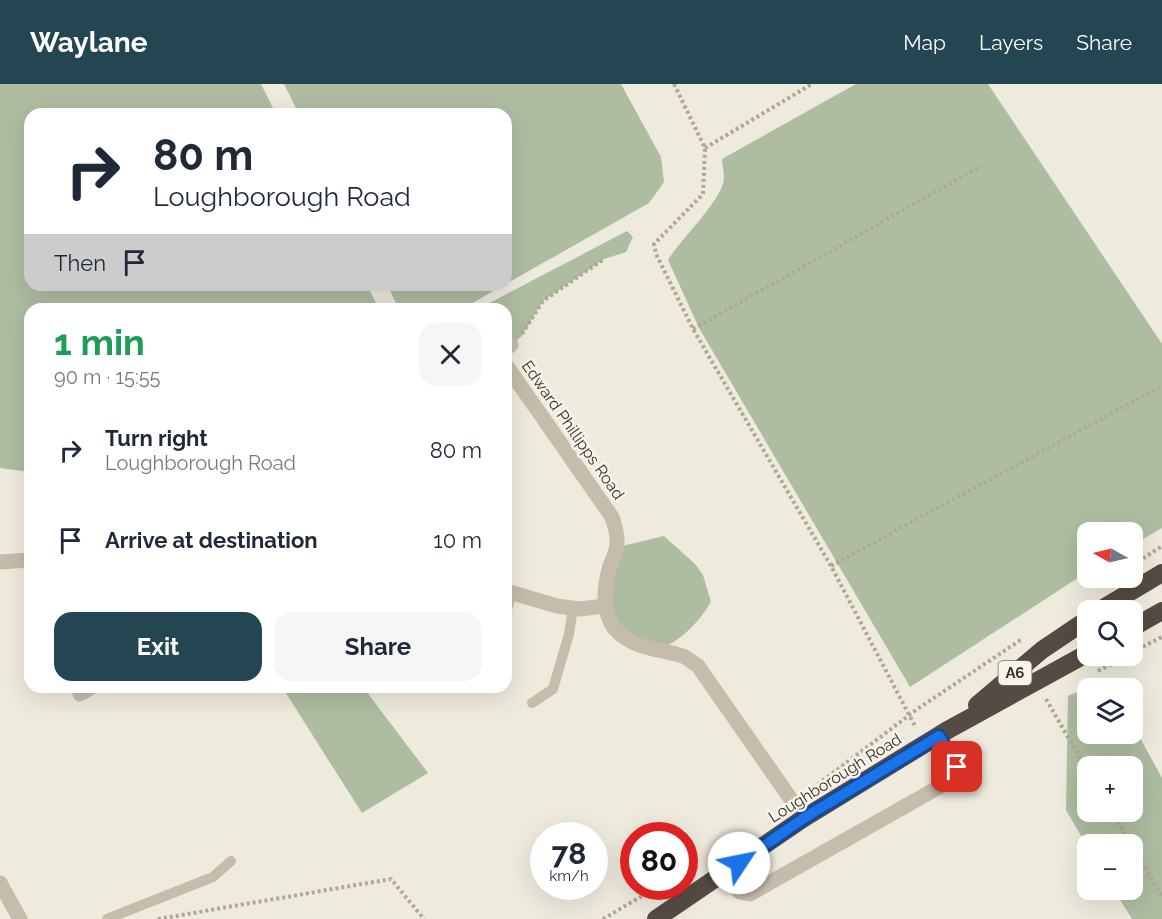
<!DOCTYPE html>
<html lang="en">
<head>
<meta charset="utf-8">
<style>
  :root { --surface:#fff; --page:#f6f6f7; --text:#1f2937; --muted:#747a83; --accent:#244652 }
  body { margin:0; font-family:Raleway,sans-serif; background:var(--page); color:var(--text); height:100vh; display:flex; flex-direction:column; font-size:22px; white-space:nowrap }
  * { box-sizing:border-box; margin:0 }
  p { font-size:20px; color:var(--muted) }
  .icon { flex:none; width:33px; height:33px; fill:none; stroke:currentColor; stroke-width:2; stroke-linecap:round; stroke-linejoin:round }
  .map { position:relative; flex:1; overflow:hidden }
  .details { position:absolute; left:24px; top:219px; width:488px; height:390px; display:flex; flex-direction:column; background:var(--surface); border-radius:18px; box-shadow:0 6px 24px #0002 }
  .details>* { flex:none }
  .banner { position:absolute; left:24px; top:24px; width:488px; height:183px; border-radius:18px; box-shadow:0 6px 24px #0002; background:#fff; color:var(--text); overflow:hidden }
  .needle { width:39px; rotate:278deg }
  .tools { position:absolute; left:1077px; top:438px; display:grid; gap:12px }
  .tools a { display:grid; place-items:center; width:66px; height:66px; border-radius:12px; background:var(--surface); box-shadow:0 6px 24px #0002; font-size:30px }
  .speed { position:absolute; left:530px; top:738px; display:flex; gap:12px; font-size:30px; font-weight:700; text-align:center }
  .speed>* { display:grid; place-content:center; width:78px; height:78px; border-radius:50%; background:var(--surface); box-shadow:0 6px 24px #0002; line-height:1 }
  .speed small { font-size:15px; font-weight:400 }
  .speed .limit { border:9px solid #d22; background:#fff; color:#111 }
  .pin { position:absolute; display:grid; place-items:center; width:51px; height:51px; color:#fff; margin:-26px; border-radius:12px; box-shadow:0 3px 9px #0006 }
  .me { position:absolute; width:66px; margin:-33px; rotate:56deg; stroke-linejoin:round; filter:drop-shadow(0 0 4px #0008) }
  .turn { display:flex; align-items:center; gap:21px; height:126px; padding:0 30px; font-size:27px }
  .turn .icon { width:78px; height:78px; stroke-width:2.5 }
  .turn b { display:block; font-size:42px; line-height:51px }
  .then { display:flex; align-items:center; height:57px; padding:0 30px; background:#0003; gap:12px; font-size:22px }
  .round { display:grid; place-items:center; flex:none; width:63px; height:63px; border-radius:18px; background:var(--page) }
  .head { display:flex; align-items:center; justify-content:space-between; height:102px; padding:0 30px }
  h1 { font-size:36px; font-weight:700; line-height:45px; color:#1e9e55 }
  .cta { display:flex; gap:12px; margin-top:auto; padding:12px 30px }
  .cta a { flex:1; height:69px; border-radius:18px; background:var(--accent); color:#fff; font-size:24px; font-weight:700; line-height:69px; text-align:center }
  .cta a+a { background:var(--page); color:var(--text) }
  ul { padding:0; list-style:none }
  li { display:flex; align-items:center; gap:18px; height:90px; padding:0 30px }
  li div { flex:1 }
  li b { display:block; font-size:22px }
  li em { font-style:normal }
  header { display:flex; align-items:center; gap:36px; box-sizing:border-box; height:84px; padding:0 30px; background:var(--accent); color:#fff }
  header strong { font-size:28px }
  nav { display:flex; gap:33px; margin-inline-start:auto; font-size:21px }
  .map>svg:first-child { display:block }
  .green { fill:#aebda0; fill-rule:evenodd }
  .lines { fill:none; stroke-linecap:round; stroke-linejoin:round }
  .path { stroke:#b2a796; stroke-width:4; stroke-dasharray:3 3; stroke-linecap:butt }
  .lane { stroke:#c6bcab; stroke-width:10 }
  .street { stroke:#c6bcab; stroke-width:15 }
  .highway { stroke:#554b42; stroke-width:18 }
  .route-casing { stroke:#114b97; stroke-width:15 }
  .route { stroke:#1a73e8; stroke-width:10 }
  .labels { text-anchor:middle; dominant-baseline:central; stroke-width:5; stroke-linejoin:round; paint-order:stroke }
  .shield { fill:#f8f4ea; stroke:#706a64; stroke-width:1.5 }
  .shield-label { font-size:15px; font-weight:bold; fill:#352f2a }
  .street-label { font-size:16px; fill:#352f2a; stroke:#f8f4ea }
</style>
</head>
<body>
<header>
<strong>Waylane</strong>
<nav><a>Map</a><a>Layers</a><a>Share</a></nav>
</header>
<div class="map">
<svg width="1162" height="835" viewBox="0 0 1162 835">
  <rect width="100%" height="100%" fill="#efeade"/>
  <!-- green -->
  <g class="green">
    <path d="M0 0H261L276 30H30V201H367L379 225H30V388L0 384Z"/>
    <path d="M284 0H621L661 73 664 98 649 119 506 200V30H299Z"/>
    <path d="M856 0H988L1162 260V444L1133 461 1132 448H1088L1087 488 910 603 699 244 668 176C680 156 724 114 724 94 724 88 722 81 722 75Z"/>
    <path d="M627 147 633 153 626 168 604 175 543 217 521 253 506 264V225H478Z"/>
    <path d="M387 201H504L462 225H399Z"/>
    <path d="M664 452 695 480 703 491 711 518C697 541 681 556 657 567L610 537 607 494 618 463Z"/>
    <path d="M1107 595 1113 604H1088V650H1132L1133 641 1162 694V835H1132L1114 806H1132V760L1087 762 1066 726 1068 612ZM1132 682V728H1088V682Z"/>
    <path d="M282 603H363L428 689 362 729Z"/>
  </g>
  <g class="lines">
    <!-- path -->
    <g class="path">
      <path d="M674 0 705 64 703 110 654 160 656 170 693 245 831 482 916 644"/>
      <path d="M705 64 812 0"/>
      <path d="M693 245 981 82"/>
      <path d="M522 250 543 217 604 175"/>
      <path d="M1133 481 1162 462"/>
      <path d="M831 482 1160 303"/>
      <path d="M1132 568 1162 553"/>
      <path d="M1098 587 1127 572"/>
      <path d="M1046 615 1088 688"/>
      <path d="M813 704 916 626 1022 555"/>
      <path d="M1111 728 1131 760"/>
      <path d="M1132 763 1162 812"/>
      <path d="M684 788 700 780"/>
      <path d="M158 835 391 795 424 835"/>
      <path d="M603 835 659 802"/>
    </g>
    <!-- lane -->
    <g class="lane">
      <path d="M506 529 512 509"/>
      <path d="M532 619 553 605 569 550 573 524"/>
      <path d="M107 835 213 793 231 777"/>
    </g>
    <!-- street -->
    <g class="street">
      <path d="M506 264 511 261"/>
      <path d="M506 281 612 433C615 443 618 450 617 460 617 468 612 475 610 482 603 505 601 535 621 551 640 566 662 565 683 572 688 574 693 579 698 582L804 734"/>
      <path d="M0 478 30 476"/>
      <path d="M506 507 557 522 579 525 606 522"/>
      <path d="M80 610 92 603"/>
      <path d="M723 790 740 808 750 810 955 694 957 683 939 652"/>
      <path d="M0 799 20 835"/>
    </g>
    <!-- highway -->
    <g class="highway">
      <path d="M1100 526 1162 489"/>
      <path d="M1132 544 1162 527"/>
      <path d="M977 621 1042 566 1088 535"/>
      <path d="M656 835 804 734 946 647 1088 569"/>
    </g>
  </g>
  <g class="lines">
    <defs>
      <path id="route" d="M739 779 804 734 939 652 957 683"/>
    </defs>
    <!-- route casing -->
    <use href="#route" class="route-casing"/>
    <!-- route -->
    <use href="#route" class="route"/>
  </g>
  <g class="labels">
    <!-- shield labels -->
    <rect class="shield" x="998.5" y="577" width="33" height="24" rx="4.5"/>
    <g class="shield-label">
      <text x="1015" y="589">A6</text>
    </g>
    <!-- street labels -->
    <g class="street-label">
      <text transform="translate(573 346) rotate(55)">Edward Phillipps Road</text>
      <text transform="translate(835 694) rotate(-32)">Loughborough Road</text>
    </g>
  </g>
</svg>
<div class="tools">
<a><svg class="needle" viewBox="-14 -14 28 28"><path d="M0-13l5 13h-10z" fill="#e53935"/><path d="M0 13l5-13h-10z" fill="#747a83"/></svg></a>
<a><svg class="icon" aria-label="search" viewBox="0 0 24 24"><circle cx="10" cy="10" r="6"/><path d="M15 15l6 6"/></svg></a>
<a><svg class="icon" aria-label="layers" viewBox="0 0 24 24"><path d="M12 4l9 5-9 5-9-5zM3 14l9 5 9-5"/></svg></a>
<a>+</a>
<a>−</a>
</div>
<div class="speed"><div>78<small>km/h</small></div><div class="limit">80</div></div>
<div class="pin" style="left:957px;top:683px;background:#d93025"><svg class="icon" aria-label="arrive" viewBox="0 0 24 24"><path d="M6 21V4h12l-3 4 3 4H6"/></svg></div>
<svg class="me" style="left:739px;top:779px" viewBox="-20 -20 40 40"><circle r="19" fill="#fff"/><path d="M0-13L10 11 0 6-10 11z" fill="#1a73e8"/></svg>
<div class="banner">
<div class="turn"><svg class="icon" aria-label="right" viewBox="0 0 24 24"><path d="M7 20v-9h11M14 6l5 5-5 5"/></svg><div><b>80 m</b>Loughborough Road</div></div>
<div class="then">Then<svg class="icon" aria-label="arrive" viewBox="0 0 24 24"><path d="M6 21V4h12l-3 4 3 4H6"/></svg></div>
</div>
<section class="details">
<div class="head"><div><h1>1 min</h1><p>90 m · 15:55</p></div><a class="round"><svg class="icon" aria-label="close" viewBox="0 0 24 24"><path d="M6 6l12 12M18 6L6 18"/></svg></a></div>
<ul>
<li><svg class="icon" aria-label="right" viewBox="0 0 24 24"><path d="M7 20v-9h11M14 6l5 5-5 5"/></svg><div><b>Turn right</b><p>Loughborough Road</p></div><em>80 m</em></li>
<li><svg class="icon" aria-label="arrive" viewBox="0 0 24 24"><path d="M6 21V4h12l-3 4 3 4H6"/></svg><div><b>Arrive at destination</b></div><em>10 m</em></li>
</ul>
<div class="cta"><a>Exit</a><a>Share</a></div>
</section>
</div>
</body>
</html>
